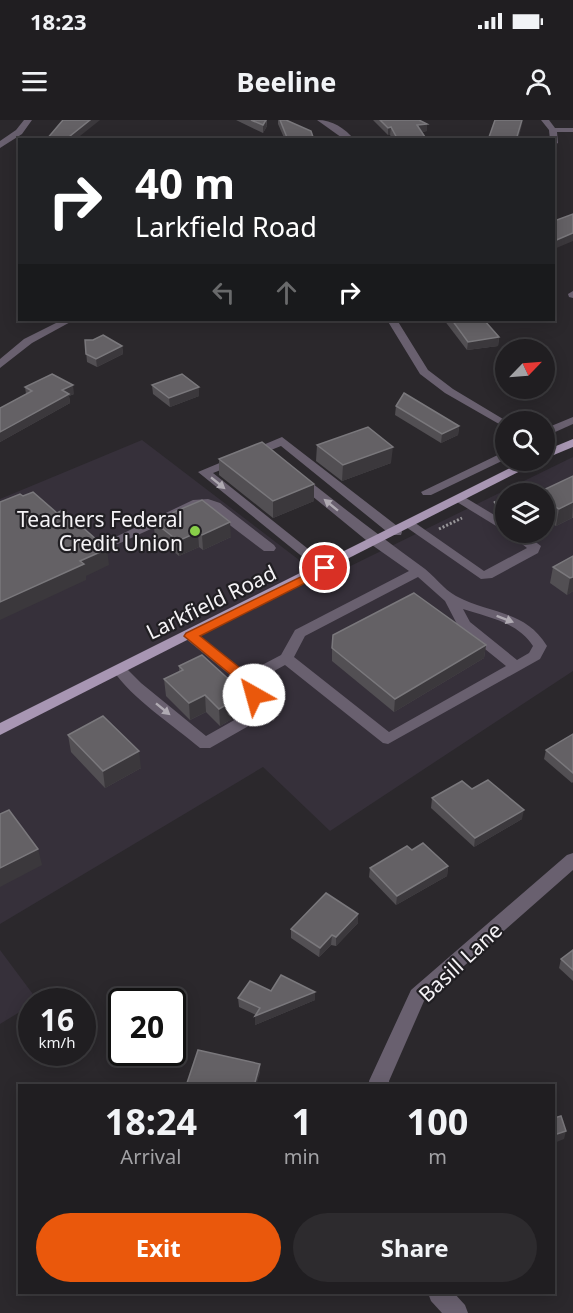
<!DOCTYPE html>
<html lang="en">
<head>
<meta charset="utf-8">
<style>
  :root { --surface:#201e21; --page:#2d2b2e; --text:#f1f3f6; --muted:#a2a2a5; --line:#3d3c3f; --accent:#ea580c }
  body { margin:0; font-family:"Noto Sans",sans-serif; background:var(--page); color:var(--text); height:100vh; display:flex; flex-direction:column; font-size:22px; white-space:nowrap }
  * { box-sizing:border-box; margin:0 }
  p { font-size:20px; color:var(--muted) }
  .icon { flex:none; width:33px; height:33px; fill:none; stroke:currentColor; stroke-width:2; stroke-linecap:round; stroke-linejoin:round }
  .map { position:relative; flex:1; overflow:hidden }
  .side { position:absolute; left:18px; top:964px; width:537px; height:210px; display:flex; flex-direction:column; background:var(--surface); border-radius:0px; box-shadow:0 3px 15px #0003,0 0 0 2px var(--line) }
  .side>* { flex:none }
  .guide { position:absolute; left:18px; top:18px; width:537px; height:183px; border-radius:0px; box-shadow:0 3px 15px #0003,0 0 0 2px var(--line); background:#202124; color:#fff; overflow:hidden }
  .needle { width:39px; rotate:65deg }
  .controls { position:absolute; left:495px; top:219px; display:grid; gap:12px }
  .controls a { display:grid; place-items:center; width:60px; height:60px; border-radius:50%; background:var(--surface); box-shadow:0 3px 15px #0003,0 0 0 2px var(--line); font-size:30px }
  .speed { position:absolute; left:18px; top:868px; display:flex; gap:12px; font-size:30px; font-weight:700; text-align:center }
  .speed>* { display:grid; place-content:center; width:78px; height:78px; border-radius:50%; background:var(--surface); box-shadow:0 3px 15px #0003,0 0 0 2px var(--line); line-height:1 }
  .speed small { font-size:15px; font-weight:400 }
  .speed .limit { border:3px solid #111; border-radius:9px; background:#fff; color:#111 }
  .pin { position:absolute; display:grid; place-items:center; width:51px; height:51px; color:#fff; margin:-26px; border:3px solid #fff; border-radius:50%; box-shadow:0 2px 6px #0007 }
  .me { position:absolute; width:66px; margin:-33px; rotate:322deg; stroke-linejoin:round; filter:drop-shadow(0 0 4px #0008) }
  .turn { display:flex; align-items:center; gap:21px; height:126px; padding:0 18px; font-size:27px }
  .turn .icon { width:78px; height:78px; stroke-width:2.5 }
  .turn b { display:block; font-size:42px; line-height:51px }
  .lanes { display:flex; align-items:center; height:57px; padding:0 18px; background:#0003; justify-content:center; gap:30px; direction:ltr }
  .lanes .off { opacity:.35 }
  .eta { display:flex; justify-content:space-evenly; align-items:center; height:102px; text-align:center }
  .eta b { font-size:36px; font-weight:700; line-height:42px }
  .cta { display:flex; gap:12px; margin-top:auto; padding:12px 18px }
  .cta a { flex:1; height:69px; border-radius:36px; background:var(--accent); color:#fff; font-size:24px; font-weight:700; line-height:69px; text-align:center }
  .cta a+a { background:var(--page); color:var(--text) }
  .status { display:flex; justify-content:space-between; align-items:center; height:42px; padding:0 30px; background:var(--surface); direction:ltr }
  .status svg { height:16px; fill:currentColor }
  header { display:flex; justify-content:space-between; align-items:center; height:78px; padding:0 18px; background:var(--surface); font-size:27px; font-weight:700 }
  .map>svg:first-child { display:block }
  .built { fill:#36303a; fill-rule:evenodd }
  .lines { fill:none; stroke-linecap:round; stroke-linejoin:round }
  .path { stroke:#989699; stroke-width:3; stroke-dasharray:2 2; stroke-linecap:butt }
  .minor { fill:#69606f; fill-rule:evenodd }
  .major { fill:#a896b3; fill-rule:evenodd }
  .wall { fill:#524f53 }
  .shaded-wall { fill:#3b383c }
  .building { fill:#646165; stroke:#7a787c; stroke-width:1.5 }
  .oneway { fill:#afaab2 }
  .route { fill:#ea580c; stroke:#983908; stroke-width:1.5 }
  .poi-dot { fill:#88cf49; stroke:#211f23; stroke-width:2 }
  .labels { text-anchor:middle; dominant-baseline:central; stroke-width:4.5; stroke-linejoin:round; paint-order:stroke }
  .poi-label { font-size:21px; fill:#f5f3f6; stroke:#211f23; text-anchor:end }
  .street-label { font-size:21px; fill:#f5f3f6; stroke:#211f23 }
</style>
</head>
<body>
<div class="status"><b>18:23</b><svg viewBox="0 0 49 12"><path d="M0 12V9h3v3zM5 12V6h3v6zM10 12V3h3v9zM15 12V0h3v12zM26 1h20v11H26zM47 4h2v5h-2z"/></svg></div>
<header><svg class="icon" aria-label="menu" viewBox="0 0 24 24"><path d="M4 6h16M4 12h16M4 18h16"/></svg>Beeline<svg class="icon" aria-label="person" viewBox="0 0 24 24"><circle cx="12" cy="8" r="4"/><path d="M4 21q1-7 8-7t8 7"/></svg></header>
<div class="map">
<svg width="573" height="1193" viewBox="0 0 573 1193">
  <rect width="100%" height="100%" fill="#2b282c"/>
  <!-- built -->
  <g class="built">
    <path d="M142 320 324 459 573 337V551L330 711 263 647 0 804V379ZM506 374H544V412H506Z"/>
    <path d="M0 830 38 881 32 882 31 885 0 904Z"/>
  </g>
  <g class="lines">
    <!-- path -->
    <g class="path">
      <path d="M494 383 504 378"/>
      <path d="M439 409 462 398"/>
    </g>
    <!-- minor -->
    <g class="minor">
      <path d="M24 0H32L22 14 0 28V21L16 10Z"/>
      <path d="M317 0C333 0 344 8 355 20H345Z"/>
      <path d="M541 0H549L555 8H573V12H557L558 23 554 25V20H550L549 10Z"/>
      <path d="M573 171V178L569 177 568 174Z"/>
      <path d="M62 200H74L32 223 0 248V239L24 219Z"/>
      <path d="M387 200H397L428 250 453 269 508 302H506V308L445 273 420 254Z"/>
      <path d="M573 297V304L544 317V309Z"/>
      <path d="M282 317 401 409 402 412 401 415H391L281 326 213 353 332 448 325 452 320 451 198 352Z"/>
      <path d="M506 331V339L431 375H423L421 372Z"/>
      <path d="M299 355 303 356C342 387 381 417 421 446 434 455 443 469 456 476 491 495 524 489 547 526L540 539 388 624 383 623 285 545 254 562 270 591 268 595 210 628H200C173 605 132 579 113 550L115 547H125L141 563 206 616 254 589 240 563 186 519 184 516 186 513H196L247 553 281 535 295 510 409 451 372 425 295 362V356ZM418 457 445 481 459 508 506 546 389 612 294 537 305 516ZM463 489C487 497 518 502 533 526L529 533 517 540 470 502Z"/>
      <path d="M461 375 506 402V412L457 382 455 379 457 376Z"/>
      <path d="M208 379 220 383 274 425 276 428 274 431H264L206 387H199L118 424H108L107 421 193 380Z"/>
      <path d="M411 400 484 451 527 428 507 412H522L541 426 538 433 492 458 481 459 406 407 405 404Z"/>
      <path d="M573 733V750L424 881 389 961 390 966H370L369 961 411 870 567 735Z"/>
      <path d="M428 1173H454L465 1185 468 1193H442L431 1181Z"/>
    </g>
    <!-- major -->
    <g class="major">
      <path d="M573 319V327L544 339V331Z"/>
      <path d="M526 340H542L0 615V603Z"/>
    </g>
  </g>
  <!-- wall -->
  <g class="wall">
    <path d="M236 0H267V6L263 13Z"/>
    <path d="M278 0H286L314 20H285L278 4Z"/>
    <path d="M373 0H419L427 4V11L422 12 427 20H393L390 15H388Z"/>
    <path d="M444 200H484L499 217 498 226 467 230Z"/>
    <path d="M85 220 122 226 123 234 97 247 87 242Z"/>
    <path d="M152 265 199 276 170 287 153 274Z"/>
    <path d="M25 267 74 274 69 276 70 283 0 322V288L26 274Z"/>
    <path d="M396 286 459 306 458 315 441 323 395 295Z"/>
    <path d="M317 325 391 343 342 361 316 341Z"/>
    <path d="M219 339 314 364V381L273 398 219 355Z"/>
    <path d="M573 356V398H572L556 406 544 399V374Z"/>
    <path d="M153 401 231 417 203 430 199 427 179 436 155 416Z"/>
    <path d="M573 436V471L567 475 550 463 553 447Z"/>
    <path d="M486 525 484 538 394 592 332 541V528Z"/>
    <path d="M179 546 245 574V591L220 606 206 592 190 600 166 576 164 559 179 551Z"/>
    <path d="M573 614V662L572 663 544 639 546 630Z"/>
    <path d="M68 615 141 648 105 668 71 632Z"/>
    <path d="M472 669 522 699 474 727 431 688 432 678Z"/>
    <path d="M412 730 448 746 447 756 396 785 369 757 370 748Z"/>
    <path d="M358 803 336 826 331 825 319 837 291 818V809Z"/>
    <path d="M573 830V861L559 848 561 839Z"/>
    <path d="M271 871 315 872V880L255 905V896L256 895 239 887 238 878Z"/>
  </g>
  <!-- shaded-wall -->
  <g class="shaded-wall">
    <path d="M90 0H100L75 20H65Z"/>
    <path d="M266 0 267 6 263 13V5Z"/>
    <path d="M523 0 522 5 518 20H516Z"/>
    <path d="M427 4V11L417 13V5Z"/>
    <path d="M391 7 390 15H388V8Z"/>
    <path d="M573 113V121L554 129V121Z"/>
    <path d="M309 200H319L308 203Z"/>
    <path d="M499 217 498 226 467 230 468 222Z"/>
    <path d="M122 226 123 234 97 247 96 239Z"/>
    <path d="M73 265 74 274 69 276 70 283 0 322V312L62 270Z"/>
    <path d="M199 267V276L170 287 169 278Z"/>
    <path d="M459 306 458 315 441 323 442 314Z"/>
    <path d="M393 327 391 343 342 361 343 345Z"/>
    <path d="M314 364V381L273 398V381Z"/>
    <path d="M573 382 572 398 556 406 559 389Z"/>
    <path d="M230 402 231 417 203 430 202 415Z"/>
    <path d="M198 412 199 427 179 436 178 421Z"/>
    <path d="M107 429 109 445 86 456V460L0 500V482L80 441Z"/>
    <path d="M573 457V471L567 475 570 458Z"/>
    <path d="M486 525 484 538 394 592 395 579Z"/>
    <path d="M245 574V591L220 606 219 589Z"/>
    <path d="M205 575 206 592 190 600 189 583Z"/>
    <path d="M139 631 141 648 105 668 103 651Z"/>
    <path d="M524 690 522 699 474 727 475 718Z"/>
    <path d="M38 729 42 745 0 767V748Z"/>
    <path d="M448 746 447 756 396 785 397 776Z"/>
    <path d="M358 794V803L336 826V817Z"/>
    <path d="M332 815 331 825 319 837 320 828Z"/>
    <path d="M315 872V880L255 905V896Z"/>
    <path d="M260 944V953L256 966H254Z"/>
    <path d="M566 1011 564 1019 554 1023V1015Z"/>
  </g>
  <!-- building -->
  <g class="building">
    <path d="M63 0H90L65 20H46Z"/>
    <path d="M251 0H266L263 5Z"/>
    <path d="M280 0H286L311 11 314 20H288Z"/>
    <path d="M380 0H419L427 4 417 5 427 20H398L391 7 388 8Z"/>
    <path d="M495 0H522L516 20H488Z"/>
    <path d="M573 94V113L554 121V101Z"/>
    <path d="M452 200H484L499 217 468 222Z"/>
    <path d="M103 215 122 226 96 239 86 234 85 220H93Z"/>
    <path d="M52 254 73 265 62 270 69 274 0 312V288L32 271 25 267Z"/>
    <path d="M182 254 199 267 169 278 152 265Z"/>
    <path d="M404 273 459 306 442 314 396 286Z"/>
    <path d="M368 307 393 327 343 345 317 325Z"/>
    <path d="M262 322 314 364 273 381 219 339Z"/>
    <path d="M573 356V382L559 389 544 381V374H535Z"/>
    <path d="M33 372 57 393 63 390 107 429 80 441 84 444 0 482V382L20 374 23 376Z"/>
    <path d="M202 380 230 402 202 415 198 412 178 421 153 401Z"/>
    <path d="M573 436V457L570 458 553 447Z"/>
    <path d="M414 473 486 525 395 579 332 528 333 515Z"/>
    <path d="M202 535 245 574 219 589 205 575 189 583 164 559 183 550 179 546Z"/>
    <path d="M103 596 139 631 103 651 68 615Z"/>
    <path d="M573 614V653L546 630Z"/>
    <path d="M488 660 524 690 475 718 432 678 462 661 472 669Z"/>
    <path d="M9 690 38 729 0 748V694Z"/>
    <path d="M423 723 448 746 397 776 370 748 407 726 412 730Z"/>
    <path d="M326 773 358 794 336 817 332 815 320 828 291 809Z"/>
    <path d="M573 830V850L561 839Z"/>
    <path d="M281 855 315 872 255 896 260 888 238 878 250 861 271 871Z"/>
    <path d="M198 930 260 944 254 966H186Z"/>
    <path d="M561 996 566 1011 554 1015V998Z"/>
  </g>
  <!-- one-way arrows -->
  <defs><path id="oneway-solid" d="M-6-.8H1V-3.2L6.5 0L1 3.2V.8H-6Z" transform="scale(1.5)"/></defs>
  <g class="oneway">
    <use href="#oneway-solid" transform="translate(218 363) rotate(39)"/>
    <use href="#oneway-solid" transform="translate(331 385) rotate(-141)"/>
    <use href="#oneway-solid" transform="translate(505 499) rotate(21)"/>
    <use href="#oneway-solid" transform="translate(163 589) rotate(39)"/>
  </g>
  <!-- route -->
  <path class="route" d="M325 445 331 448 329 451 200 516 250 556 261 575 259 578H249L241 563 184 516 186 513Z"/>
  <!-- markers -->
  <circle class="poi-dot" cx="195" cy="411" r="6"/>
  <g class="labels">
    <!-- poi labels -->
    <g class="poi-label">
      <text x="183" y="399">Teachers Federal<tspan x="183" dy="24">Credit Union</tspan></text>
    </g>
    <!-- street labels -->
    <g class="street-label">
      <text transform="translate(211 482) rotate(-26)">Larkfield Road</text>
      <text transform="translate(460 842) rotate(-43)">Basill Lane</text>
    </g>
  </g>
</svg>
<div class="controls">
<a><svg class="needle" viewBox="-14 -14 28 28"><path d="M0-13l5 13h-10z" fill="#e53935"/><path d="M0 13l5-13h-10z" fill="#a2a2a5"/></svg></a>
<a><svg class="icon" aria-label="search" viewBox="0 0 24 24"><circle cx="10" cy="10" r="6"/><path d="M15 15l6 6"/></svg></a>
<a><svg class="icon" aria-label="layers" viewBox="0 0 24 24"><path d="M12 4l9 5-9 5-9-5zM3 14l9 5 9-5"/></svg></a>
</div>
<div class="speed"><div>16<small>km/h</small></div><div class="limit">20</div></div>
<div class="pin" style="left:325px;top:448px;background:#d93025"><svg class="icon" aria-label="arrive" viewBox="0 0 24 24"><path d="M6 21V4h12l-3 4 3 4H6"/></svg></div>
<svg class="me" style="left:254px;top:575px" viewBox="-20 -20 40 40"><circle r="19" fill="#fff"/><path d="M0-13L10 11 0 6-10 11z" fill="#ea580c"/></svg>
<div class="guide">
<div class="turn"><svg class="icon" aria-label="right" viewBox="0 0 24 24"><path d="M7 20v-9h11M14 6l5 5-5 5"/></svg><div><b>40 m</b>Larkfield Road</div></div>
<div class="lanes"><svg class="icon off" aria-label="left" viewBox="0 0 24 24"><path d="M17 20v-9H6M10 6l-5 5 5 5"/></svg><svg class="icon off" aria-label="ahead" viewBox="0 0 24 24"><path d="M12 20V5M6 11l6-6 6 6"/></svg><svg class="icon" aria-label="right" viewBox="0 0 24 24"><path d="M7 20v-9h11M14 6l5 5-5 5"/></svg></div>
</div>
<section class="side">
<div class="eta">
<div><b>18:24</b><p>Arrival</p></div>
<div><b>1</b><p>min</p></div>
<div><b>100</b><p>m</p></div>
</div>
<div class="cta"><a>Exit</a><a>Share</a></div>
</section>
</div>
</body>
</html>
